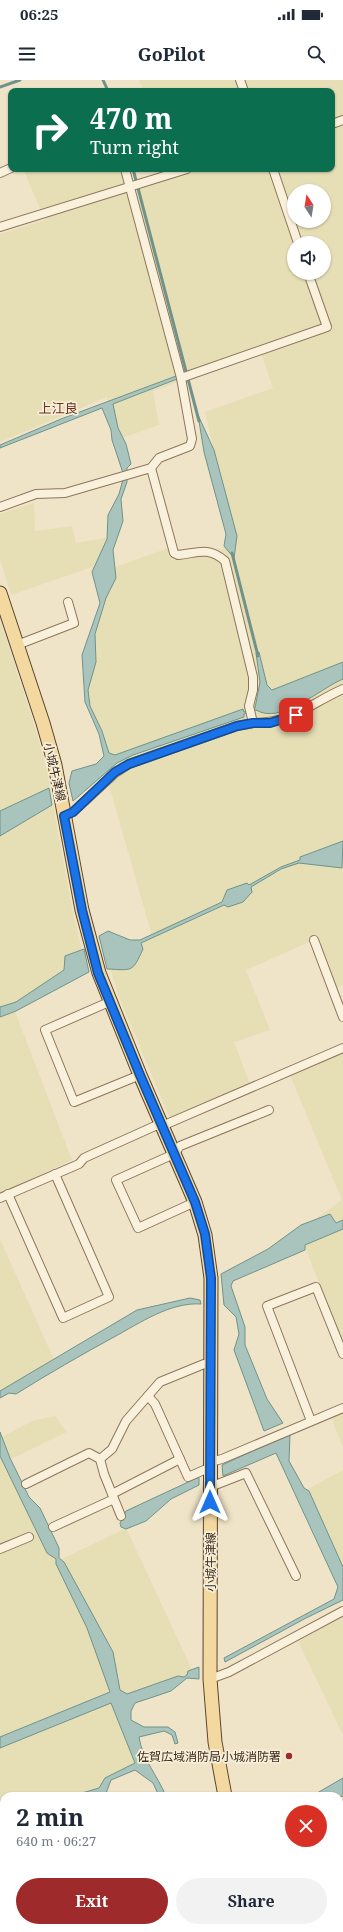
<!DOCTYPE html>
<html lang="en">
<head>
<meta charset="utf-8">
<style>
  :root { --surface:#fff; --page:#f2f2f3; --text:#1f2937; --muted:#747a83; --accent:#9e2a2b }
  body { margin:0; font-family:"Noto Serif","Noto Sans JP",serif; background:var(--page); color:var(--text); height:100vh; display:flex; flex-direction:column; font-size:15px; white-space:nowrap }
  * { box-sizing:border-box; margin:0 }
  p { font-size:13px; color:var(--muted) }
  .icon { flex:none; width:22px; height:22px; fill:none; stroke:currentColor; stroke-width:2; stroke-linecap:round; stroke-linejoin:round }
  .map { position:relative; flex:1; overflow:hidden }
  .panel { position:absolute; left:0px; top:1712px; width:343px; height:140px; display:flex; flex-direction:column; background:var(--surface); border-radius:12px 12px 0 0; box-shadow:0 1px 3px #0004 }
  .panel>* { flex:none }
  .banner { position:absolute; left:8px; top:8px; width:327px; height:84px; border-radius:8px; box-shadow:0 1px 3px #0004; background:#0b6e4f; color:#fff; overflow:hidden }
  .needle { width:26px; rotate:348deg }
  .fabs { position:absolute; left:287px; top:104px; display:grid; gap:8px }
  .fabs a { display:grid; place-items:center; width:44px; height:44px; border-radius:50%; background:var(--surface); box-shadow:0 1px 3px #0004; font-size:20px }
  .pin { position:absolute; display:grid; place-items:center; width:34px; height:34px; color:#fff; margin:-17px; border-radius:8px; box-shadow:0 2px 6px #0006 }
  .me { position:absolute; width:44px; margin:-22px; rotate:0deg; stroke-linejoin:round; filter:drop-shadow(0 0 3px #0008) }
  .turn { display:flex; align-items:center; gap:14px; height:84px; padding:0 16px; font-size:18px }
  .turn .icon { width:52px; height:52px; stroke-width:2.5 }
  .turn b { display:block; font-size:28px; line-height:34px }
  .round { display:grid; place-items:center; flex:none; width:42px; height:42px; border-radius:21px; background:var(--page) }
  .overview { display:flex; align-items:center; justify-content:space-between; height:68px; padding:0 16px }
  h1 { font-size:24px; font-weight:700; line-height:30px }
  .primary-button { display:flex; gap:8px; margin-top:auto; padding:8px 16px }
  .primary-button a { flex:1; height:46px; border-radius:24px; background:var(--accent); color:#fff; font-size:16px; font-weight:700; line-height:46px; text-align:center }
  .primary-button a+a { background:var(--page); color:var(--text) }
  .status { display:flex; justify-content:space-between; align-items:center; height:28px; padding:0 20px; background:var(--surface); direction:ltr }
  .status svg { height:11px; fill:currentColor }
  header { display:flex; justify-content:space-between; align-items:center; height:52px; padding:0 16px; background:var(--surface); font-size:18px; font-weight:700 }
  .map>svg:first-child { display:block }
  .farmland { fill:#e6deb5; fill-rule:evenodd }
  .water { fill:#a9c4bc; stroke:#6f938a }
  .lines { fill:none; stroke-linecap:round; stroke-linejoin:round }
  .stream { stroke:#6f938a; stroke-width:3 }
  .street-casing { stroke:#8d765c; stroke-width:10 }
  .primary-casing { stroke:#5b4430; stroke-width:15 }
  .highway-casing { stroke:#5b4430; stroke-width:17 }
  .street { stroke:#faf1dc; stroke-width:8 }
  .primary { stroke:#f3d9a0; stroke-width:13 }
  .highway { stroke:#e0a458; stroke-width:15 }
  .route-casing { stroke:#114b97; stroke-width:10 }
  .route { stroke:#1a73e8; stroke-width:7 }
  .poi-dot { fill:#9e2a2b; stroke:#f7eed8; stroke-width:1.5 }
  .labels { text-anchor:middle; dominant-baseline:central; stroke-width:3.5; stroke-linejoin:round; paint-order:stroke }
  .street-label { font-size:12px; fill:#3d2e20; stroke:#f7eed8 }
  .poi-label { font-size:12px; fill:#3d2e20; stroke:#f7eed8; text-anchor:end }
  .neighbourhood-label { font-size:13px; fill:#6b2e1e; stroke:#f7eed8 }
</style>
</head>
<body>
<div class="status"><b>06:25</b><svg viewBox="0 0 49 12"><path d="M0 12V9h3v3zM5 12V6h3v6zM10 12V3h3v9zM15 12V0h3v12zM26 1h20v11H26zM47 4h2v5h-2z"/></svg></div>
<header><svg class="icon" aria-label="menu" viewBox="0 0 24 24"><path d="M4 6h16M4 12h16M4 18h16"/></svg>GoPilot<svg class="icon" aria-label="search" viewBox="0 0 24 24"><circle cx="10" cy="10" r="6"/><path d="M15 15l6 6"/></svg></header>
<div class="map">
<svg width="343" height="1852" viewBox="0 0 343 1852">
  <rect width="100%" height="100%" fill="#f0e4c8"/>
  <!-- farmland -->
  <g class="farmland">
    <path d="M139 0H343V905L336 907 318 858 246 890 270 950 234 962 250 1005 170 1039 120 919 106 876 152 856 103 684 108 679 101 653 87 623 84 576 103 524 92 487 11 515 0 479V434L34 423 35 451 72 446 76 463 111 457 113 488 168 468 173 480 231 467 234 455 205 332 273 308 261 273 153 311 159 345 116 360 107 317 0 362V154L45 140 23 89H128L134 110 191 92 190 89H332V11H144ZM294 111H324V141H294ZM294 163H324V193H294Z"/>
    <path d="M0 540 34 644 46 687 73 833 85 883 14 929 72 1080 0 1114Z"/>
    <path d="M343 972V1264L299 1151 342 1120 290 995Z"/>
    <path d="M0 1159 55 1282 0 1314Z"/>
    <path d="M343 1331V1368L331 1337Z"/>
    <path d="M55 1336 67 1352 7 1381 58 1481 126 1448 194 1594 119 1623 141 1682 108 1698 95 1716H4V1848H112L113 1852H0V1358L32 1341Z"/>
    <path d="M343 1390V1503L302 1412Z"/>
    <path d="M343 1537V1655L298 1561Z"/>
  </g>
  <!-- water -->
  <g class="water">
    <path d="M176 296 177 299 113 324 118 348 126 364 131 384 127 388V402L121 419 123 441 113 470 116 498 106 518 95 554 96 582 88 610 90 626 102 651 109 673 115 675 243 629 244 632 255 628 260 602 256 573 259 572 267 605 272 610 343 582V599C319 609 281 645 256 630L244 634V637L133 675 117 683 73 721 69 703 72 691 96 684 104 676 99 654 85 622 82 575 100 523 92 492 107 459 108 435 119 414 124 396 112 360 111 350 102 328 0 368V365L61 339Z"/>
    <path d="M198 335 214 370 237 456 234 478 224 466 226 454 204 372Z"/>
    <path d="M49 708 52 725 0 756V731Z"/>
    <path d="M343 761 342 788 299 783 281 789 251 807 252 812 243 822 228 827 224 825 141 863 143 869C132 893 133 890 107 889L99 856 108 851 130 860H140L222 822 227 810 247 803 249 805 281 787 300 780V777Z"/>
    <path d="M84 869 89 892 16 931 0 937V927L16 922 64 890 65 876Z"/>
    <path d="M330 1134 336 1143 343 1140V1149L305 1165V1170L233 1201 231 1206 245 1247V1265L267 1319 283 1343 264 1351 234 1270 239 1254 236 1237 224 1225 221 1194 268 1169 301 1145Z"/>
    <path d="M190 1218 200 1220 201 1224C170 1222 140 1243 114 1257 81 1275 48 1294 16 1314L9 1313 0 1318V1311L137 1230Z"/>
    <path d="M0 1352 10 1378 29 1417 40 1428 59 1468V1478L64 1482 113 1572 120 1610 127 1614 178 1596 184 1597 187 1595 188 1591 199 1587V1599L187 1598 171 1611 135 1623 131 1631V1640L144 1647H168L175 1652 178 1663 175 1664 172 1655 164 1651 139 1657C142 1678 158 1697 166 1716H159L153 1703 135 1690 111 1700 105 1716H72L99 1708 105 1698 135 1683 111 1623 0 1668V1657L110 1612 87 1548 56 1484V1479L47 1473 0 1376Z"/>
    <path d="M290 1354 289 1381 304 1408 309 1411 343 1487V1520L306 1538 225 1582 224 1578 334 1519 338 1507 276 1373 223 1396 222 1385Z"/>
    <path d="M199 1397V1405L171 1419 146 1441 126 1449 121 1447 120 1443 126 1431Z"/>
    <path d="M343 1698V1716L339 1717 312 1716Z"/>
  </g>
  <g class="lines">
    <!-- stream -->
    <g class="stream">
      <path d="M103 0 108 11"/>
      <path d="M0 7 20 0"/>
      <path d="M133 89 199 341"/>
      <path d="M232 473 258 576"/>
    </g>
    <defs>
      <g id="street">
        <path d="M240 0 244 11"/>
        <path d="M332 44 343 40"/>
        <path d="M273 89 298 163"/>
        <path d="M0 93 11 88"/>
        <path d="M0 147 187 89"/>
        <path d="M181 298 327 247 308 193"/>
        <path d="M0 427 36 414 65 413 151 388 159 378 190 366 192 359 181 298 125 89"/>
        <path d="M17 565 74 543 68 522"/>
        <path d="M253 643C293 643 309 624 343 609"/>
        <path d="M64 736 73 732 115 693 129 684 237 646 253 643 249 626 253 610V597L225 481C208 466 198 473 178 475L174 473 151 388"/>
        <path d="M314 860 343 937"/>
        <path d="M109 922 45 950 74 1022 140 995"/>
        <path d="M8 1114 63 1238 109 1217 55 1094"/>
        <path d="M0 1118 79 1084 84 1078 155 1046H162L343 968"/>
        <path d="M195 1122 138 1148 116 1100 174 1074 180 1066 269 1030"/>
        <path d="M148 1316 155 1324 188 1397 204 1390 210 1389"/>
        <path d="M311 1341 267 1226 316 1207 343 1274"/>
        <path d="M100 1379 104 1394 121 1436"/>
        <path d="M210 1382 222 1379 343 1328"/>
        <path d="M26 1404 89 1373 100 1379 112 1369 126 1341 160 1302 204 1284H210"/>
        <path d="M210 1407 246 1393 296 1496"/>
        <path d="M112 1414 180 1379"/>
        <path d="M53 1447 114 1419"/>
        <path d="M0 1469 29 1457"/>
        <path d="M210 1599 229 1592 343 1531"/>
        <path d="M0 1784 4 1793"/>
        <path d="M179 1848 181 1852"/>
        <path d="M13 1852 23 1848"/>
      </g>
      <path id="primary" d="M0 513 43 643 55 685 82 830 99 893 140 995 195 1122 205 1155 211 1198 210 1599 215 1662 225 1716"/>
      <g id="highway">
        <path d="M339 1778 343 1776"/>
        <path d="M339 1795 343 1793"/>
        <path d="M231 1852 236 1848"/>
        <path d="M255 1852 260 1848"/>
      </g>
    </defs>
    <!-- street casing -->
    <use href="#street" class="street-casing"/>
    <!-- primary casing -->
    <use href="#primary" class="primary-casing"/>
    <!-- highway casing -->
    <use href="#highway" class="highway-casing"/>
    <!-- street -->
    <use href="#street" class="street"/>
    <!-- primary -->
    <use href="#primary" class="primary"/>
    <!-- highway -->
    <use href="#highway" class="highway"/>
  </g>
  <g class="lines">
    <defs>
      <path id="route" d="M210 1422 211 1198 205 1154 195 1122 140 995 98 893 82 830 64 736 73 732 115 692 129 684 237 646 253 643H270L296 635"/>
    </defs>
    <!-- route casing -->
    <use href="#route" class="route-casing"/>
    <!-- route -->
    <use href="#route" class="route"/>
  </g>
  <!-- markers -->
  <circle class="poi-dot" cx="289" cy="1676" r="4"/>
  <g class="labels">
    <!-- street labels -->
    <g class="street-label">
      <text transform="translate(55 692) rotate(77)">小城牛津線</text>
      <text transform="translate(210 1482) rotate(-90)">小城牛津線</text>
    </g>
    <!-- poi labels -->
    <g class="poi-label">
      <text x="281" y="1676">佐賀広域消防局小城消防署</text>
    </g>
    <!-- neighbourhood labels -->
    <g class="neighbourhood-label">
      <text x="58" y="328">上江良</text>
    </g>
  </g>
</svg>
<div class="fabs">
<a><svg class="needle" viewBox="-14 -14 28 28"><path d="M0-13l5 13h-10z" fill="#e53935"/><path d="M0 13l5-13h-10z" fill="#747a83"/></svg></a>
<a><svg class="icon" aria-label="sound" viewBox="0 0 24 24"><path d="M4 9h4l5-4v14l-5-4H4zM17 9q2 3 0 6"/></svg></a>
</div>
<div class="pin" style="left:296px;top:635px;background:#d93025"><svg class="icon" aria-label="arrive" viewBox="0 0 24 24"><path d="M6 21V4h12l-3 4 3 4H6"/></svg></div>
<svg class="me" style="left:210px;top:1422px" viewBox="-20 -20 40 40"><path d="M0-17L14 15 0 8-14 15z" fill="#1a73e8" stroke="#fff" stroke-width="4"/></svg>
<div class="banner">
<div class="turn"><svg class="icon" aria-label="right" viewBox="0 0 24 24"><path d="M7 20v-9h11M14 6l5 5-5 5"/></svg><div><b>470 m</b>Turn right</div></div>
</div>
<section class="panel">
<div class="overview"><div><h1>2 min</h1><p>640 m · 06:27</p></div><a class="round" style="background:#d93025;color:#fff"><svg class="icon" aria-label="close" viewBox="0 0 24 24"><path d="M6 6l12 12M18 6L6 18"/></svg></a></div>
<div class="primary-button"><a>Exit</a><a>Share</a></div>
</section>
</div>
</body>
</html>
